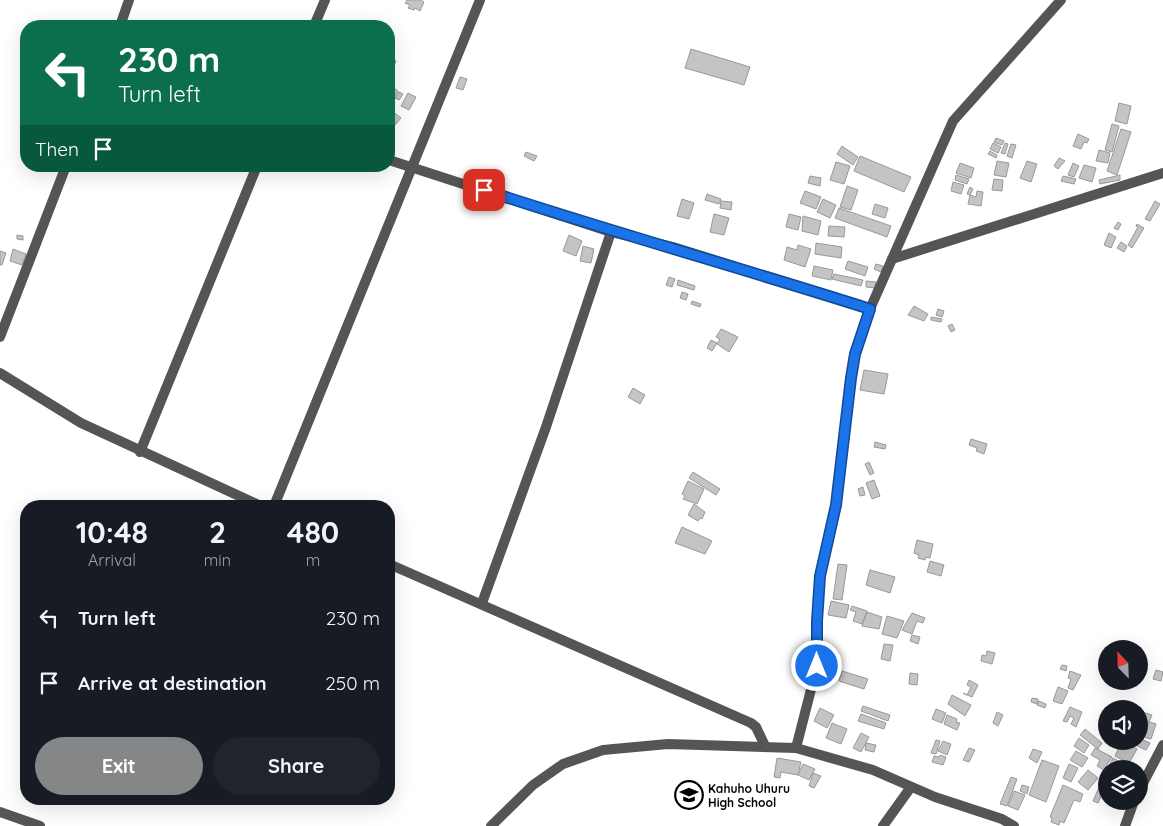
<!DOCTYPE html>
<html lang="en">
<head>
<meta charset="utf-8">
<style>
  :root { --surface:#171b24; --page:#20242c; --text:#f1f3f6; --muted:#9ea1a6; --accent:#858687 }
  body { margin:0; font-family:Quicksand,sans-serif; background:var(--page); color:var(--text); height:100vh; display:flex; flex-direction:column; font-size:19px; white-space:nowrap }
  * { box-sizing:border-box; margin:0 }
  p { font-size:16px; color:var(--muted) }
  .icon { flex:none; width:28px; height:28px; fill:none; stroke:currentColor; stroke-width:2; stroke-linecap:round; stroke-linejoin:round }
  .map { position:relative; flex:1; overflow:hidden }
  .panel { position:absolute; left:20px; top:500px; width:375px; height:305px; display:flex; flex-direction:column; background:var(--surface); border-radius:20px; box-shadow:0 5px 20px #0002 }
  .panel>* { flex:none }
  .banner { position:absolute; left:20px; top:20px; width:375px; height:152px; border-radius:20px; box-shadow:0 5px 20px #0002; background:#0b6e4f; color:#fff; overflow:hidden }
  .needle { width:32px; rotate:337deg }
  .tools { position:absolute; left:1098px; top:640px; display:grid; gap:10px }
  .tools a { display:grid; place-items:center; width:50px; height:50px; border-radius:50%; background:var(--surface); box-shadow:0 5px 20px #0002; font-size:25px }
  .pin { position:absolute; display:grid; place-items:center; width:42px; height:42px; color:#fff; margin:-21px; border-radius:10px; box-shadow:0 2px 8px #0006 }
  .me { position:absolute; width:55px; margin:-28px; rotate:0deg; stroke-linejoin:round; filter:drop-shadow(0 0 4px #0008) }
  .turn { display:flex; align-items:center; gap:18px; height:105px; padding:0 15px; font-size:22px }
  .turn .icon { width:65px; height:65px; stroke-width:2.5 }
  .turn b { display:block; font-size:35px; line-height:42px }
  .then { display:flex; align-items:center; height:48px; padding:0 15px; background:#0003; gap:10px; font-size:19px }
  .eta { display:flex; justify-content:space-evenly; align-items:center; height:85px; text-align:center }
  .eta b { font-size:30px; font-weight:700; line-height:35px }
  .button { display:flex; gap:10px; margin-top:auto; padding:10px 15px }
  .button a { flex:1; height:58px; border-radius:30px; background:var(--accent); color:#fff; font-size:20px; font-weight:700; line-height:58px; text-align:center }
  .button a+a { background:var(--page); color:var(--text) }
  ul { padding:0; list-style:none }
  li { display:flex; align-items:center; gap:15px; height:65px; padding:0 15px }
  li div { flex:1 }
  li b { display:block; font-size:19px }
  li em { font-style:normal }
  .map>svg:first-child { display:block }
  .building { fill:#c4c4c4; stroke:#999 }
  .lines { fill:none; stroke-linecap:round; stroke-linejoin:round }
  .minor { stroke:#555; stroke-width:10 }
  .route-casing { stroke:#114b97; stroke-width:12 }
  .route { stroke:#1a73e8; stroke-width:9 }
  .labels { text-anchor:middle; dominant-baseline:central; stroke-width:4.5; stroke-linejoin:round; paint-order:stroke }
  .poi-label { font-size:12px; font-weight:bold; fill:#000; stroke:#fff; text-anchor:start }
</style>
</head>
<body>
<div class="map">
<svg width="1163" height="826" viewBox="0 0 1163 826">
  <rect width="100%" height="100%" fill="#fff"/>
  <!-- building -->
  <g class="building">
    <path d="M407 0H421L424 2 420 11 415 8 414 10 408 8 410 5 405 3Z"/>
    <path d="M691 49 750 67 744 85 685 68Z"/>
    <path d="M389 58 396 61 392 70 389 68Z"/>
    <path d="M460 77 467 79 463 90 456 88Z"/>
    <path d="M394 88 398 91 394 97 390 94Z"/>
    <path d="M399 92 403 94 399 100 395 98Z"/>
    <path d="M408 93 416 97 409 110 401 106Z"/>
    <path d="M1119 103 1131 106 1127 124 1115 121Z"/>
    <path d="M392 111 401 118 395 125 389 120V115Z"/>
    <path d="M1112 124 1119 126 1112 152 1105 150Z"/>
    <path d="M1121 129 1131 132 1117 175 1107 171Z"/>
    <path d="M1078 134 1089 139 1087 143 1084 142 1081 149 1073 146Z"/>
    <path d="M996 138 1004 141 1002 145 994 142Z"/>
    <path d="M993 143 1001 147 998 153 990 149Z"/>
    <path d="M1005 143 1008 144 1005 154 1001 153Z"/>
    <path d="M1011 144 1016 145 1012 158 1007 156Z"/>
    <path d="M842 146 858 157 853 165 837 154Z"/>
    <path d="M1099 150 1110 153 1108 163 1096 161Z"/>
    <path d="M990 151 997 155 996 158 988 154Z"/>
    <path d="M526 152 537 156 534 161 524 156Z"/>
    <path d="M860 156 911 177 904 192 854 171Z"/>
    <path d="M1059 158 1065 161 1058 169 1054 166Z"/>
    <path d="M997 161 1009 163 1006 177 994 175Z"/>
    <path d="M1027 161 1037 164 1031 182 1020 178Z"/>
    <path d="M836 162 850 166 844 184 830 180Z"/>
    <path d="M960 163 974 168 971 178 956 173Z"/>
    <path d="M1073 163 1079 166 1074 177 1068 175Z"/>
    <path d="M1084 165 1096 168 1092 182 1079 178Z"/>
    <path d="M956 175 969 179 967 184 955 180Z"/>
    <path d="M1120 175V180L1100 184 1099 180Z"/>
    <path d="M810 176 821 178 820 186 808 183Z"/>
    <path d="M1063 176 1076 179 1074 184 1061 181Z"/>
    <path d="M994 179 1003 180 1002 191 992 190Z"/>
    <path d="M953 182 964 185 961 194 951 191Z"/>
    <path d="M847 186 858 190 851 210 840 207Z"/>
    <path d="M970 187 973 189 970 195 967 194Z"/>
    <path d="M805 191 821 197 816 209 800 203Z"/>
    <path d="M977 191 983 192 981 206 968 204 970 195 976 197Z"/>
    <path d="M707 194 721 199 719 204 705 200Z"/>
    <path d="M682 199 694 203 689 219 677 216Z"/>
    <path d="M823 199 836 205 830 218 817 212Z"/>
    <path d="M721 201 732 202 731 210 720 208Z"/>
    <path d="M1155 201 1160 204 1150 221 1145 219Z"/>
    <path d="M875 204 888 208 885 218 872 214Z"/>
    <path d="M839 208 891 226 887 237 835 218Z"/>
    <path d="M714 214 729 218 724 235 710 232Z"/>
    <path d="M789 214 801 217 798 230 786 227Z"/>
    <path d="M803 216 821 221 818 235 802 231Z"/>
    <path d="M1118 222 1121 224 1118 230 1114 228Z"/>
    <path d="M1137 224 1144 228 1132 248 1128 245 1138 227 1136 226Z"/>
    <path d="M829 226 845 227 844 237 828 236Z"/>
    <path d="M1109 233 1116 237 1111 248 1104 245Z"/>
    <path d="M17 235 23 236V240L17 239Z"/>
    <path d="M569 235 582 241 576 256 563 251Z"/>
    <path d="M1121 242 1127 246 1124 252 1117 248Z"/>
    <path d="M816 243 842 247 841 258 815 254Z"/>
    <path d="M798 245 811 249 805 267 784 260 787 247 797 250Z"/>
    <path d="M583 246 594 249 591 263 580 261Z"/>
    <path d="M13 249 26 254 22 265 10 261Z"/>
    <path d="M0 251 6 253 2 265H0Z"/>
    <path d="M848 261 868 267 865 276 845 269Z"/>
    <path d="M876 264 883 266 881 272 874 269Z"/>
    <path d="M814 266 833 270 831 280 812 276Z"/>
    <path d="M834 274 863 280 861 286 832 279Z"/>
    <path d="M669 277 675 279 672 287 666 285Z"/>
    <path d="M678 280 695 286 694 290 677 285Z"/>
    <path d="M866 281 876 282 875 288 866 287Z"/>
    <path d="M682 292 688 294 686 300 680 298Z"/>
    <path d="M692 301 701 304 700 307 691 304Z"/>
    <path d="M914 306 928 314 924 321 908 315Z"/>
    <path d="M938 309 944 311 942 317 936 315Z"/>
    <path d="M931 317 942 319 941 322 931 320Z"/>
    <path d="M952 324 955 330 951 332 948 326Z"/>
    <path d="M721 329 738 337 729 352 717 344 720 339 716 337Z"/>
    <path d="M711 340 717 343 712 351 707 348Z"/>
    <path d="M864 370 888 374 884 394 860 390Z"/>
    <path d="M633 388 645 395 640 404 628 397Z"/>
    <path d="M971 439 987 444 984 454 976 451 977 448 969 445Z"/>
    <path d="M875 442 886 445 885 449 874 447Z"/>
    <path d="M869 462 874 473 870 475 865 464Z"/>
    <path d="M693 472 720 489 716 495 689 478Z"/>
    <path d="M874 480 880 496 872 499 866 483Z"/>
    <path d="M688 481 704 489 697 504 683 499 685 496 682 494Z"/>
    <path d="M863 487 865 495 860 496 858 489Z"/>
    <path d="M694 504 705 512 702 519 700 518 698 521 688 515Z"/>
    <path d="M682 527 712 541 705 554 675 543Z"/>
    <path d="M917 540 933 544 930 558 926 557 925 560 918 558 919 555 914 553Z"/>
    <path d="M930 561 944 565 941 576 927 572Z"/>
    <path d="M838 564 847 565 842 600 833 599Z"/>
    <path d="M870 570 895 577 890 593 866 585Z"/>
    <path d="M831 601 849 605 846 618 828 615Z"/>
    <path d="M852 606 867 611 862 624 853 621 856 612 850 610Z"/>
    <path d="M867 612 882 617 879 629 862 626Z"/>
    <path d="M912 613 925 618 923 623 917 621 912 634 902 630Z"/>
    <path d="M887 616 904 621 897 638 882 634Z"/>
    <path d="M912 635 920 637 918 644 910 641Z"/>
    <path d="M884 644 893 645 890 661 881 659Z"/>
    <path d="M987 651 995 653 992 664 981 661 982 655 986 656Z"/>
    <path d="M1062 665 1067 666 1066 671 1060 669Z"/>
    <path d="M1156 670 1163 672 1161 681 1153 679Z"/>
    <path d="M842 671 868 679 864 689 839 681Z"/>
    <path d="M1070 671 1081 675 1073 690 1068 688 1071 679 1068 678Z"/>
    <path d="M910 673 918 674 917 685 909 684Z"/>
    <path d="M969 680 978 685 972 697 963 693 967 695 971 687 967 685Z"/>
    <path d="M1058 687 1068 691 1062 704 1053 701Z"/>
    <path d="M952 695 971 705 965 716 948 704Z"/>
    <path d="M1032 698 1038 699 1037 704 1031 702Z"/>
    <path d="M1039 701 1046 704 1045 708 1037 705Z"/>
    <path d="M863 706 890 715 888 721 861 711Z"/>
    <path d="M1070 707 1082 712 1076 727 1071 724 1074 718 1070 716 1067 722 1063 721Z"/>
    <path d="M820 708 834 715 827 728 814 721Z"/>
    <path d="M936 709 946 713 942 723 932 719Z"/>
    <path d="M1139 711 1152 715 1149 722 1139 719Z"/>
    <path d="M997 712 1003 715 998 726 993 723Z"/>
    <path d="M861 714 886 723 884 729 858 721Z"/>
    <path d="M947 715 957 719 956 722 960 723 957 730 944 724Z"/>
    <path d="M1149 722 1156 724 1151 739 1144 737Z"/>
    <path d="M832 723 847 729 841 744 826 738Z"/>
    <path d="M1139 723 1143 725 1140 732 1144 733 1143 737 1139 735Z"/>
    <path d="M1085 729 1102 743 1098 749 1080 735Z"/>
    <path d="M861 733 869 737 861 752 853 748Z"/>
    <path d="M1079 738 1089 745 1084 753 1074 746Z"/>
    <path d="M1139 738 1150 743 1146 750 1127 741H1139Z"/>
    <path d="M936 740 940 741 936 754 931 753Z"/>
    <path d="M943 741 951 744 947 755 938 751Z"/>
    <path d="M1122 741 1137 749 1129 763 1115 756Z"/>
    <path d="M866 743 876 745 874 752 865 750Z"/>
    <path d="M969 748 975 750 969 762 963 760Z"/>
    <path d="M1095 748 1112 757 1104 770 1097 766 1100 760 1091 755Z"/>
    <path d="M1033 749 1042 752 1037 763 1029 758Z"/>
    <path d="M1076 751 1088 758 1082 767 1070 760Z"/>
    <path d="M940 755 946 757 943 765 932 762 934 756 939 757Z"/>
    <path d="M777 758 801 762 798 775 781 772 780 778 774 777Z"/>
    <path d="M1113 758 1120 762 1117 769H1108Z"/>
    <path d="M1042 760 1059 766 1046 802 1029 795Z"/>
    <path d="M1132 763 1139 766 1138 769H1129Z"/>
    <path d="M803 764 815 769 809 780 798 775Z"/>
    <path d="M1069 764 1078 768 1071 782 1063 778Z"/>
    <path d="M1088 770 1098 778 1088 790 1078 782Z"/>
    <path d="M813 773 821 776 814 788 809 786Z"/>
    <path d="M1011 777 1017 779 1007 806 1000 804Z"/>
    <path d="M1101 783 1106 785 1098 803 1093 801Z"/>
    <path d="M1022 785 1029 787 1027 794 1020 791Z"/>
    <path d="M1063 785 1083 794 1080 802 1074 800 1064 823 1060 821 1059 825 1051 822 1052 818 1050 817Z"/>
    <path d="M1014 791 1025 795 1018 810 1008 806Z"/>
  </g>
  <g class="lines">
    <!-- minor -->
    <g class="minor">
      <path d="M120 26 129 0"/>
      <path d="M314 26 325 0"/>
      <path d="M389 160 611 232 673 247 870 309"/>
      <path d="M892 259 1163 173"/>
      <path d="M0 337 66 166"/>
      <path d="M0 373 81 423 261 506"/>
      <path d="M140 452 257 166"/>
      <path d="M274 506 480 0"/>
      <path d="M389 564 751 723 756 727 765 746"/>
      <path d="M482 603 546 427 611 232"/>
      <path d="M796 748 817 666V621L820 577 836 505 851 378 855 354 870 309 953 121 1061 0"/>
      <path d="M1139 791 1163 745"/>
      <path d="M0 812 40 826"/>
      <path d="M491 826 533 785 563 764 603 750 668 744 796 748 873 770 935 797 1002 819 1014 826"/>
      <path d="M883 826 911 787"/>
      <path d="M1125 826 1134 801"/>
    </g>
  </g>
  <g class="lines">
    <defs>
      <path id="route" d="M484 190C612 232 741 268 870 309L855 354 851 378 836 505 820 576 817 621V666"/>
    </defs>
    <!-- route casing -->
    <use href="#route" class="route-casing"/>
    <!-- route -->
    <use href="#route" class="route"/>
  </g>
  <!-- icons -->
  <defs>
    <symbol id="school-ring" viewBox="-11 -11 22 22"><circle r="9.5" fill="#fff" stroke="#000" stroke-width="1.5"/><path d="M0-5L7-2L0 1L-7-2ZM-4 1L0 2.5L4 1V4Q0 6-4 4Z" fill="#000"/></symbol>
  </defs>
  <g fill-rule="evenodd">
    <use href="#school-ring" x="673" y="779" width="32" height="32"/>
  </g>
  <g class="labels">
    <!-- poi labels -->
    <g class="poi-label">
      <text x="708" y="788">Kahuho Uhuru<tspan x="708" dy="14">High School</tspan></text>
    </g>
  </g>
</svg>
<div class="tools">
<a><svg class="needle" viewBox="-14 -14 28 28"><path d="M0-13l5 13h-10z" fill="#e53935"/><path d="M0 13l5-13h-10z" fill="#9ea1a6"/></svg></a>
<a><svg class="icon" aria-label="sound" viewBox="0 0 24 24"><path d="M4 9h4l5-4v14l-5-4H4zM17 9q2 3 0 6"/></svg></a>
<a><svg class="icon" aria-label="layers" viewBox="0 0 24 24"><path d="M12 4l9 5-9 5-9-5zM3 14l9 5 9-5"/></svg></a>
</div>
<div class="pin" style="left:484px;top:190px;background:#d93025"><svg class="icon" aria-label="arrive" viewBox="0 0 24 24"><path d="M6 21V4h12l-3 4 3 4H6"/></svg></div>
<svg class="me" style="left:817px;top:666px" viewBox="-20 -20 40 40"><circle r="17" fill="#1a73e8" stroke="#fff" stroke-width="3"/><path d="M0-11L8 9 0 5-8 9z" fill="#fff"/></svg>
<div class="banner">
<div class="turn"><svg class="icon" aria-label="left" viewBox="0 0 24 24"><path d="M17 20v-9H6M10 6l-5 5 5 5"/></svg><div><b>230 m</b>Turn left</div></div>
<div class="then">Then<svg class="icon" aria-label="arrive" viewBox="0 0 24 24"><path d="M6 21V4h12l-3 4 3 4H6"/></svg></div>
</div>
<section class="panel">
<div class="eta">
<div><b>10:48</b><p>Arrival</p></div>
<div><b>2</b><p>min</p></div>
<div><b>480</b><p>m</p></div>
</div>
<ul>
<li><svg class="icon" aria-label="left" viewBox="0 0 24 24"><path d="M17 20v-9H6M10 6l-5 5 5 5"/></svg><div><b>Turn left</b></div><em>230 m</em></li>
<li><svg class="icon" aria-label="arrive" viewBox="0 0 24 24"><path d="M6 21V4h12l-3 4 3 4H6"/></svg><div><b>Arrive at destination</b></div><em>250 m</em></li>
</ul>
<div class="button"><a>Exit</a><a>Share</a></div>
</section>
</div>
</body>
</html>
